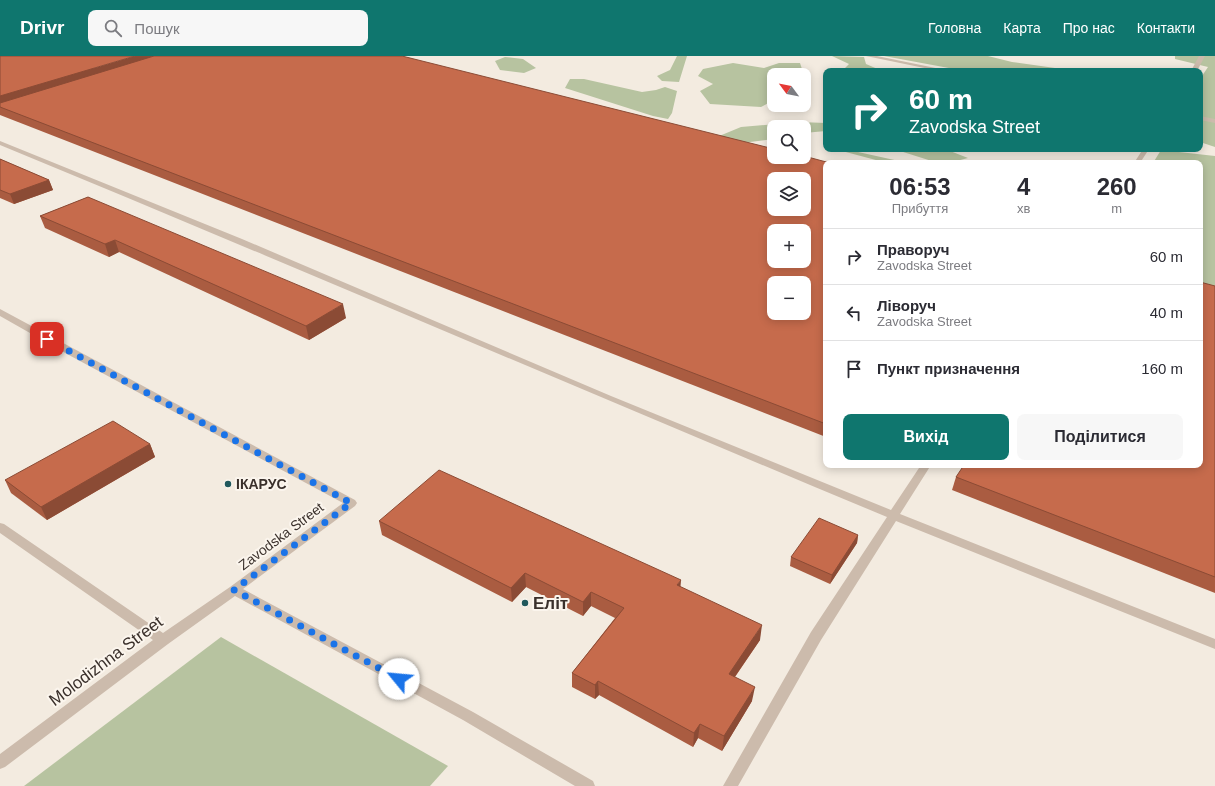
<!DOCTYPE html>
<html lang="uk">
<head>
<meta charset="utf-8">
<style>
  :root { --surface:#fff; --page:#f7f7f7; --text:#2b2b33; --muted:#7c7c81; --line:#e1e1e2; --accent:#0f766e }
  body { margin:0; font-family:Arial,sans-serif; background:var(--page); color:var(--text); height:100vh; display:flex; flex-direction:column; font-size:15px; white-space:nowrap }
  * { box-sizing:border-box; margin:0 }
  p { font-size:13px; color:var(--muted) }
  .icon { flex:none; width:22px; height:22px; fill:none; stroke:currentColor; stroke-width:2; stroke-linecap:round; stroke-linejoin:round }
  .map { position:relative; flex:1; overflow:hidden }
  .panel { position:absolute; left:823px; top:104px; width:380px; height:308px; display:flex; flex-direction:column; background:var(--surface); border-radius:8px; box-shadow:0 2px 10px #0003 }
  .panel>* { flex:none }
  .hud { position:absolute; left:823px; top:12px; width:380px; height:84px; border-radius:8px; box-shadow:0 2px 10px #0003; background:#0f766e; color:#fff; overflow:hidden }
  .needle { width:26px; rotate:302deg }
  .tools { position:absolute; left:767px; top:12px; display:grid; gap:8px }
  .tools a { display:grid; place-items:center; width:44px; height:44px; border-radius:8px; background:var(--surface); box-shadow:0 2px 10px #0003; font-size:20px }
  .pin { position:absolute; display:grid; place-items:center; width:34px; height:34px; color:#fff; margin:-17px; border-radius:8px; box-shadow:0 2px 6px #0006 }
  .me { position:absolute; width:44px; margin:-22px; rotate:298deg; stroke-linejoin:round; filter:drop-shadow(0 0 3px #0008) }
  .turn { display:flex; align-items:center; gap:14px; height:84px; padding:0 20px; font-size:18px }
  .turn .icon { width:52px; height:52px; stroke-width:2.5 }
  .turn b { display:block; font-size:28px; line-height:34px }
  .eta { display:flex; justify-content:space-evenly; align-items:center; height:68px; text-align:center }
  .eta b { font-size:24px; font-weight:700; line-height:28px }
  .action { display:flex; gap:8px; margin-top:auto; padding:8px 20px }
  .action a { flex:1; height:46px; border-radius:8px; background:var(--accent); color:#fff; font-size:16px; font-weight:700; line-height:46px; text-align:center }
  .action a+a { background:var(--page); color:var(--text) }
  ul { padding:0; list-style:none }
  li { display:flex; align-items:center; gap:12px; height:56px; padding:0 20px; border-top:1px solid var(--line) }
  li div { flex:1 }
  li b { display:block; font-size:15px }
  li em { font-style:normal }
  header { display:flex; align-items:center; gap:24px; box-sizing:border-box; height:56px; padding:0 20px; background:var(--accent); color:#fff }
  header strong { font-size:19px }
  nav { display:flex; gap:22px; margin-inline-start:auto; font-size:14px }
  .search { width:280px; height:36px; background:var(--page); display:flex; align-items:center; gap:10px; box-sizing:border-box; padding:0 14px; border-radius:8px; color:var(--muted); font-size:15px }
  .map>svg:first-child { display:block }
  .green { fill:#b7c3a0 }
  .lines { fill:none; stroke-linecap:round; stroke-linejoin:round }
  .minor { fill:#ccbbac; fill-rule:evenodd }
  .wall { fill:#aa5c41 }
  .shaded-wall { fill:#8b4b35 }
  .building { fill:#c66b4c; stroke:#8b4b35; fill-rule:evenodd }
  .route { stroke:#1a73e8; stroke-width:7; stroke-dasharray:0 12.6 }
  .poi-dot { fill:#20585c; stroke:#fbf5ed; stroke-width:1.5 }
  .labels { text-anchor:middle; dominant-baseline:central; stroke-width:4; stroke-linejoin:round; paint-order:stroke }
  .poi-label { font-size:14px; font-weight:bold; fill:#3a302b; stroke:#fbf5ed; text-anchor:start }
  .street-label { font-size:14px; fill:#3a302b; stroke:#fbf5ed }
  .near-poi-label { font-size:17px; font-weight:bold; fill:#3a302b; stroke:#fbf5ed; text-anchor:start }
  .near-street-label { font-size:17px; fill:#3a302b; stroke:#fbf5ed }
</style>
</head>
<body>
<header>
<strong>Drivr</strong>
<div class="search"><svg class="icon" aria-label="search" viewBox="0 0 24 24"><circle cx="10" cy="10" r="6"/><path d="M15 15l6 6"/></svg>Пошук</div>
<nav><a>Головна</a><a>Карта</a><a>Про нас</a><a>Контакти</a></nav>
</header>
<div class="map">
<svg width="1215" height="730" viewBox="0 0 1215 730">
  <rect width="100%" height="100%" fill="#f3ebe0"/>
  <!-- green -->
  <g class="green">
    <path d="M677 0H687L679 26 662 25 657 20 670 14Z"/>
    <path d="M832 0 864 1 866 8 880 14 890 15H844L843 14 849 8Z"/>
    <path d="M884 0H988L1012 6 1055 12 1064 15H965Z"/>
    <path d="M1175 0H1215V91L1200 86V23L1208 11 1175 3Z"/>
    <path d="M505 1 523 3 536 12 524 17 500 14 495 5Z"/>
    <path d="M733 7 764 12 779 7H800L803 16 801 19H774V44L761 51 710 48 700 35 713 28 698 20 703 13Z"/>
    <path d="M570 23H584L642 36 656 34 665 31 677 35 672 57 668 63 653 60 565 32Z"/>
    <path d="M800 66 826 67V75L804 77V71H774V83L734 88 712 83 741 71Z"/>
    <path d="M901 93H945L968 102 949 107H938L900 95Z"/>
    <path d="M849 94 908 107H887L842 95Z"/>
    <path d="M1161 94 1215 100V243L1200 239V107H1153Z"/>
    <path d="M221 581 448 710 430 730H24Z"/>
  </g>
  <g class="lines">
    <!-- minor -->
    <g class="minor">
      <path d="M866 0H877L950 15H939Z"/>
      <path d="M1199 0H1205L1197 15H1191Z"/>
      <path d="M1200 60 1215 63V67L1200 64Z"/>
      <path d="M0 85 242 183 611 340 891 454 921 409H931L900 458 1215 583V593L896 465 821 584 738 730H723L811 576 887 461C591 338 296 211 0 89Z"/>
      <path d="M1143 93H1149L1140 107H1134Z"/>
      <path d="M0 253 355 444 357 447 355 450 243 533 473 656 593 725 595 730H575L463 664 235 540 168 588 5 711 0 713V698L153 584 0 477V467L4 468 163 577 230 531 343 447 67 298 0 260Z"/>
    </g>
  </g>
  <!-- wall -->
  <g class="wall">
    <path d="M0 0 826 107V381L0 59Z"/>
    <path d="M0 103 49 124 53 134 14 148 0 142Z"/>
    <path d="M88 141 346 262 309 284 119 196 109 201 45 172 40 160Z"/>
    <path d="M1215 230V537L952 434 956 421Z"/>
    <path d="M150 388 155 401 47 464 11 437 5 424Z"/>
    <path d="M379 465 681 531 760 584 735 621 752 645 722 695 698 682 693 691 599 639 595 643 572 631V617L615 562 591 550 583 560 526 531 512 546 382 479Z"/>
    <path d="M858 479 857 487 830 528 790 510 791 501Z"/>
  </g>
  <!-- shaded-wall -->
  <g class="shaded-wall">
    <path d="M135 0H165L0 50V40Z"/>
    <path d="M49 124 53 134 14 148 10 138Z"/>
    <path d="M115 184 119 196 109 201 105 188Z"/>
    <path d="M343 248 346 262 309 284 306 270Z"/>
    <path d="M150 388 155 401 47 464 41 451Z"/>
    <path d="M858 479 857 487 830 528 832 519Z"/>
    <path d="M525 517 526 531 512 546 511 532Z"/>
    <path d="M681 524 680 538 677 529Z"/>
    <path d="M591 536V550L583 560V546Z"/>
    <path d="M762 569 760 584 727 632 729 618Z"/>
    <path d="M598 625 599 639 595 643V629Z"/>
    <path d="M755 631 752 645 722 695 724 680Z"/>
    <path d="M700 668 698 682 693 691 694 677Z"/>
  </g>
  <!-- building -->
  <g class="building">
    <path d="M0 0H135L0 40Z"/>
    <path d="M154 0H402L774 93V101H804V100L830 107H826V368L0 51V47ZM774 123H804V153H774ZM774 175H804V205H774ZM774 227H804V257H774Z"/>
    <path d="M0 103 49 124 10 138 0 134Z"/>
    <path d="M88 141 343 248 306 270 115 184 105 188 40 160Z"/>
    <path d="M1200 226 1215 230V521L956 421 964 409H1200Z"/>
    <path d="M113 365 150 388 41 451 5 424Z"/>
    <path d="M439 414 681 524 677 529 762 569 729 618 755 631 724 680 700 668 694 677 598 625 595 629 572 617 624 552 591 536 583 546 525 517 511 532 379 465Z"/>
    <path d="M819 462 858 479 832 519 791 501Z"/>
  </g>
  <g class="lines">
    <!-- route -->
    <path class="route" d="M47 283 351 447 234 534 399 623"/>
  </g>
  <!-- markers -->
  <g class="poi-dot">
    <circle cx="228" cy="428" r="4"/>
    <circle cx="525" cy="547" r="4"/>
  </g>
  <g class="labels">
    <!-- poi labels -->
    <g class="poi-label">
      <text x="236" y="428">ІКАРУС</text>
    </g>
    <!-- street labels -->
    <g class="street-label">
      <text transform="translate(281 480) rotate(-37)">Zavodska Street</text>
    </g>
    <!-- near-poi labels -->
    <g class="near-poi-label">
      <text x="533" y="547">Еліт</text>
    </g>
    <!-- near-street labels -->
    <g class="near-street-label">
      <text transform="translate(106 605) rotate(-37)">Molodizhna Street</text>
    </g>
  </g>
</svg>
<div class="tools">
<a><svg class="needle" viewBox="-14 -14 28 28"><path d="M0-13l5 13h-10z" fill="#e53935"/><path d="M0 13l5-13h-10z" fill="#7c7c81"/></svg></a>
<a><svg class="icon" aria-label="search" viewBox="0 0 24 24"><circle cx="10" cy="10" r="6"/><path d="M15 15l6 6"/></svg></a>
<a><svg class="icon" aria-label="layers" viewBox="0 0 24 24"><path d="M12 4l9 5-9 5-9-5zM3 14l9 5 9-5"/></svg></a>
<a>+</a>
<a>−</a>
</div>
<div class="pin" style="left:47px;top:283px;background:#d93025"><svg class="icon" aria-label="arrive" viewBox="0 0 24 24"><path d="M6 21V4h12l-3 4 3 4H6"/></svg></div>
<svg class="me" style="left:399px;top:623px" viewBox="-20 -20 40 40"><circle r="19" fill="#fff"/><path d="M0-13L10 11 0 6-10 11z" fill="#1a73e8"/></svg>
<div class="hud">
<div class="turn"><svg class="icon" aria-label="right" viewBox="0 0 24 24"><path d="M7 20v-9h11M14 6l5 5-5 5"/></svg><div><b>60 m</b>Zavodska Street</div></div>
</div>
<section class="panel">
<div class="eta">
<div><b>06:53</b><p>Прибуття</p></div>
<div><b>4</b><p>хв</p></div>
<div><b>260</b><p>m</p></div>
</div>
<ul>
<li><svg class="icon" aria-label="right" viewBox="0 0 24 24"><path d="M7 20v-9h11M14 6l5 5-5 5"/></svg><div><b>Праворуч</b><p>Zavodska Street</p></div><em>60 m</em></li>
<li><svg class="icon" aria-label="left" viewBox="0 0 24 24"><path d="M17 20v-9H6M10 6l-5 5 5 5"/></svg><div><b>Ліворуч</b><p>Zavodska Street</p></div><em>40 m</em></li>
<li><svg class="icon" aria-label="arrive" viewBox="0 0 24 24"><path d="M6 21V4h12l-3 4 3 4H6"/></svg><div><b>Пункт призначення</b></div><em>160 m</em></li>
</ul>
<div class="action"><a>Вихід</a><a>Поділитися</a></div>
</section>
</div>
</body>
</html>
